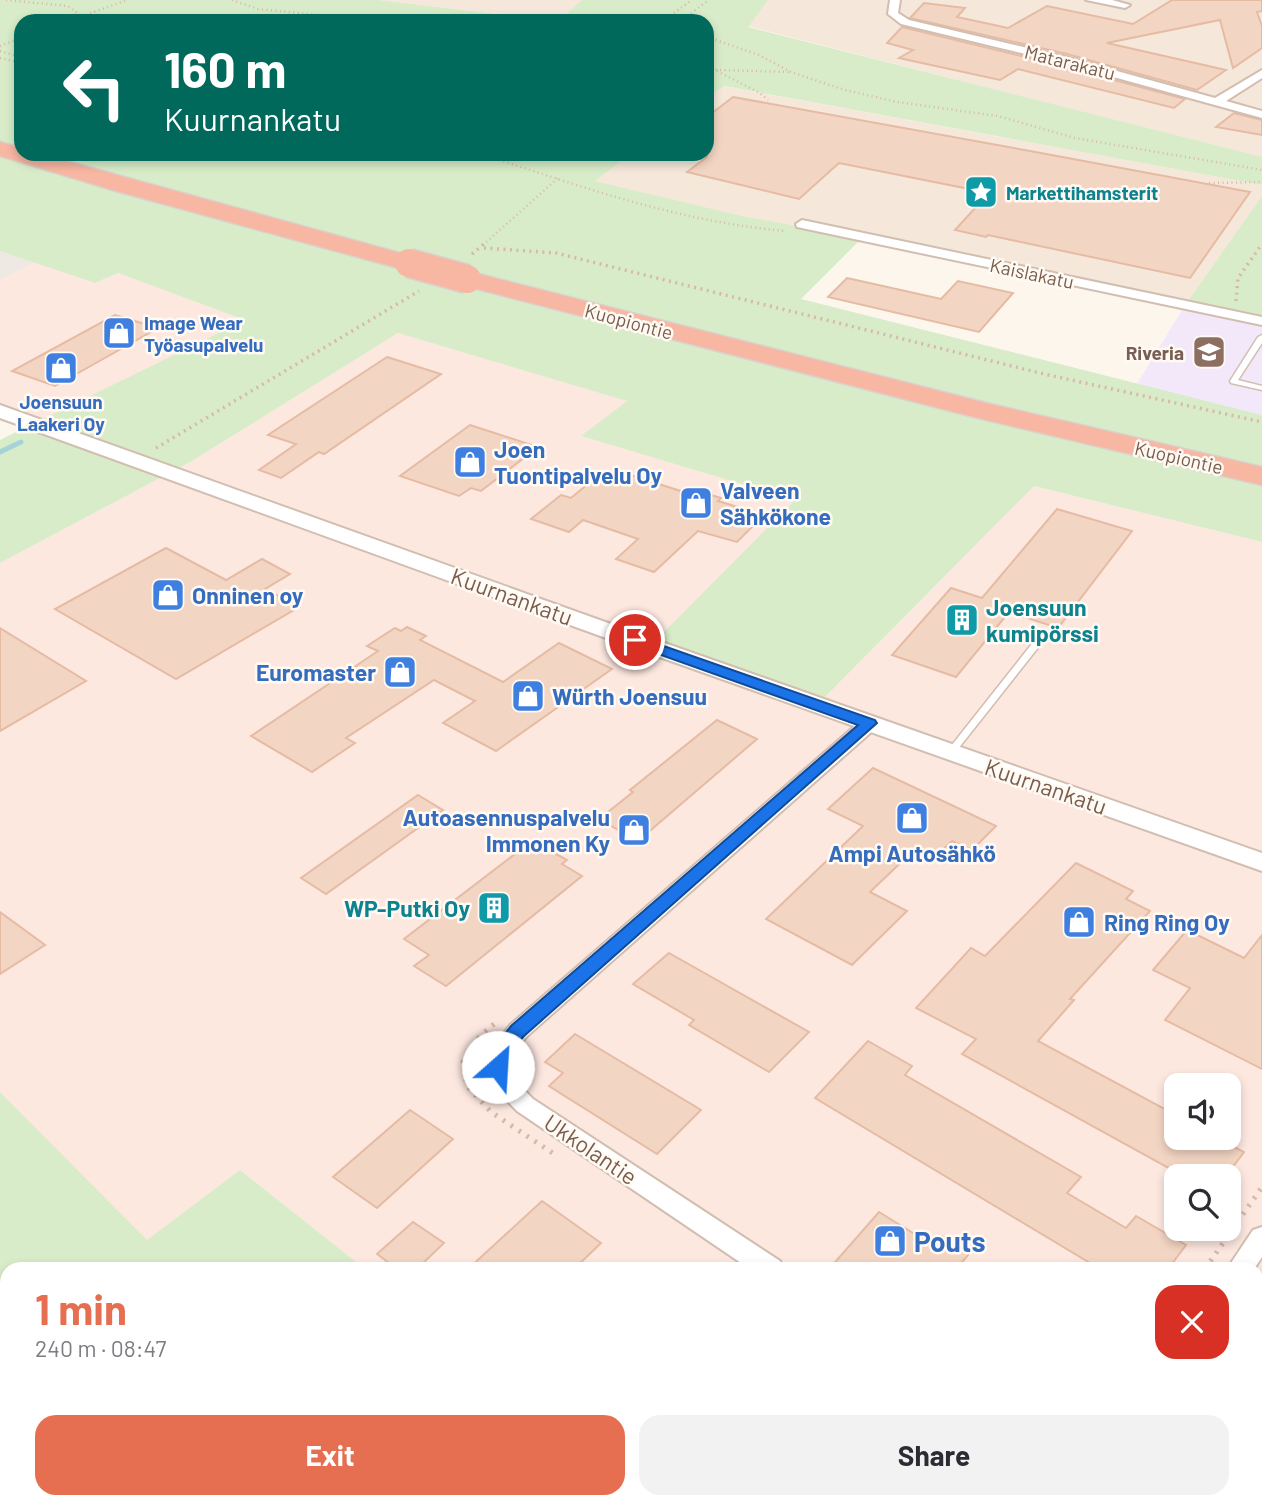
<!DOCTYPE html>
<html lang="en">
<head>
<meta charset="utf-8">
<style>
  :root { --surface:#fff; --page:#f2f2f3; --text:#2b2b33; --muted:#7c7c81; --accent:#e76f51 }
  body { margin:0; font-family:Barlow,sans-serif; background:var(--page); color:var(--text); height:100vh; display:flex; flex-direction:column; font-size:26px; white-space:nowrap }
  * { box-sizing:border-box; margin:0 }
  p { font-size:23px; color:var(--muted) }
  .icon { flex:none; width:38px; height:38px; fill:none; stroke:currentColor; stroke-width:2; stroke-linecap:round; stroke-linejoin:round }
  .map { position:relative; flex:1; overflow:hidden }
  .drawer { position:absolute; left:0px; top:1262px; width:1264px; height:247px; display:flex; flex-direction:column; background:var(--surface); border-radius:21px 21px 0 0; box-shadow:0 4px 10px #0003 }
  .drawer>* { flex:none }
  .top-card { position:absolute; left:14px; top:14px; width:700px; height:147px; border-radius:21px; box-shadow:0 4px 10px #0003; background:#00695c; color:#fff; overflow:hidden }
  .buttons { position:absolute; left:1164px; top:1073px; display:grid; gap:14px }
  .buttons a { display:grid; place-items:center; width:77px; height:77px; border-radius:14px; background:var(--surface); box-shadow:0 4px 10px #0003; font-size:35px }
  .pin { position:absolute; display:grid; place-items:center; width:60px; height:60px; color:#fff; margin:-30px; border:4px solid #fff; border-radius:50%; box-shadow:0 2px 7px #0007 }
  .me { position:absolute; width:77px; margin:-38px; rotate:26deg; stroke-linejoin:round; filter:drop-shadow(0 0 5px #0008) }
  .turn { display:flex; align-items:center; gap:24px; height:147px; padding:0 35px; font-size:32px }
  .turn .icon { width:91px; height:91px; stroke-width:2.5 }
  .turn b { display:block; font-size:49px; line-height:60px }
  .round { display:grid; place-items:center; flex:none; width:74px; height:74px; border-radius:21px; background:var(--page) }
  .overview { display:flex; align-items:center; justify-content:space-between; height:119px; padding:0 35px }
  h1 { font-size:42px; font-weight:700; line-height:52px; color:var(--accent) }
  .primary-button { display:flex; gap:14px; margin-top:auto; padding:14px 35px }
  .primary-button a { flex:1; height:80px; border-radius:21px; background:var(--accent); color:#fff; font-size:28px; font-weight:700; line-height:80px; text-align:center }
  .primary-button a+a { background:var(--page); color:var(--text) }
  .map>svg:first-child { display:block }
  .residential { fill:#f5e8da }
  .commercial { fill:#fde8e0; fill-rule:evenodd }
  .industrial { fill:#efe9e4 }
  .education { fill:#f3e8fa }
  .green { fill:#d8ecc9 }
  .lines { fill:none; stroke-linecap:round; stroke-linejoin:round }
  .stream { stroke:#a5d3da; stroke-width:5 }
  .building { fill:#f3d5c3; stroke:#e6bba3; stroke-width:2 }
  .service-casing { stroke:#d1beb0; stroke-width:3 }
  .minor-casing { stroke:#d1beb0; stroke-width:4 }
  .tertiary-casing { stroke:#d1beb0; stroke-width:4 }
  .motorway-casing { stroke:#dad1cd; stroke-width:3 }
  .path-far2 { stroke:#d9b8a5; stroke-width:2.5; stroke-dasharray:1 3.5; stroke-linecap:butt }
  .path-far1 { stroke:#d9b8a5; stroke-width:3.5; stroke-dasharray:2 4.5; stroke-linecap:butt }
  .path { stroke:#d9b8a5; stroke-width:5; stroke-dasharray:2.5 7; stroke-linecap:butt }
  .service { fill:#fff; fill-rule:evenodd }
  .minor { fill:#fff; fill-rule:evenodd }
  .tertiary { fill:#fff; fill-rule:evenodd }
  .motorway { fill:#f7b7a3; fill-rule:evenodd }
  .motorway-bridge-casing { stroke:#dad1cd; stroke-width:31; stroke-linecap:butt }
  .motorway-bridge { stroke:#f7b7a3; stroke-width:28 }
  .route { fill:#1a73e8; stroke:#114b97; stroke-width:2 }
  .labels { text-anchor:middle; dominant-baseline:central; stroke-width:5; stroke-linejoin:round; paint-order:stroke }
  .far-street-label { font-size:19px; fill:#7a5c4d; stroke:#fffaf3 }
  .far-culture-label { font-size:19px; font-weight:bold; fill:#0d838f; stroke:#fffaf3; text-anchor:start }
  .far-shop-label { font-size:19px; font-weight:bold; fill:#366cbe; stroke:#fffaf3; text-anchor:start }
  .far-education-label { font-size:19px; font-weight:bold; fill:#785e54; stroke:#fffaf3; text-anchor:end }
  .shop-label { font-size:23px; font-weight:bold; fill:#366cbe; stroke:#fffaf3; text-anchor:start }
  .street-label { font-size:23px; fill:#7a5c4d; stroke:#fffaf3 }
  .culture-label { font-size:23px; font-weight:bold; fill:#0d838f; stroke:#fffaf3; text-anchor:start }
  .near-shop-label { font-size:28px; font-weight:bold; fill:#366cbe; stroke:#fffaf3; text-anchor:start }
</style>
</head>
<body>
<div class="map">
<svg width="1262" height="1508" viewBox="0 0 1262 1508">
  <rect width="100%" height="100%" fill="#fdf6ec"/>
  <!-- residential -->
  <g class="residential">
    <path d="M379 0H582L558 21Z"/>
    <path d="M768 0H1262V158L747 26Z"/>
    <path d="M723 86 1262 185V196L1185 305 747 217 594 181 626 156 621 154H707V98Z"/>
  </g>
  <!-- commercial -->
  <g class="commercial">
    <path d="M35 262 95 283 118 273 245 320 31 425 0 413V280Z"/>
    <path d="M398 333 628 401 581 436 795 500 819 703 1034 486 1262 542V1508H480L486 1502H1256V1269H365L240 1170 147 1241 0 1092V563L192 461ZM1176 1085H1228V1138H1176ZM1176 1176H1228V1228H1176Z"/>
  </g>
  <!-- industrial -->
  <path class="industrial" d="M0 251 35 262 0 280Z"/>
  <!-- education -->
  <path class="education" d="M1185 305 1259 320 1262 315V415L1137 384Z"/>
  <!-- green -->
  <g class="green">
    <path d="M0 0H379L557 21H21V154H621L627 156 595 181 747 217 862 238 801 299 1262 415V542L1034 486 819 703 652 644 795 500 581 436 627 401 398 333 192 461 0 563V440L245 320 118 273 95 283 0 251Z"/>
    <path d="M582 0H768L748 27 1262 157V185L724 86 707 98V21H558Z"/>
    <path d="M1262 196V315L1259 320 1185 305Z"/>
    <path d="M0 1092 147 1240 240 1170 365 1269H7V1502H485L480 1508H0Z"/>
  </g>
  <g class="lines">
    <!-- stream -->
    <path class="stream" d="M0 452 21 442"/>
  </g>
  <!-- building -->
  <g class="building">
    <path d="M1172 0H1262V11L1257 12 1262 26V48L1233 68 1220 20 1107 43 1226 70 1197 90 1067 54 910 18 924 3 965 8 957 17 1008 28 1047 6 1133 24Z"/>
    <path d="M902 27 1058 65 1185 99 1174 108 1018 69 1000 80 899 58 913 50 887 43Z"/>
    <path d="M733 97 1030 151 1250 192 1190 278 988 235 986 237 955 230 989 193 839 163 799 199 687 172 707 157V117Z"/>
    <path d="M1234 113 1262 120V135L1216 127Z"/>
    <path d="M847 278 941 299 958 281 1013 293 979 332 828 297Z"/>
    <path d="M115 315 158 328 55 386 12 371Z"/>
    <path d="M387 357 441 374 324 454 319 452 281 478 259 470 296 444 268 435Z"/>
    <path d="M470 425 538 447 481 491 471 488 459 496 400 476Z"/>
    <path d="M621 472 684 492 688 488 721 498 718 501 764 515 737 542 698 531 654 572 616 559 638 539 583 520 569 532 531 519 561 495 571 498 594 479 607 484Z"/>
    <path d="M1057 509 1132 531 1058 628 1009 612 956 677 892 655 951 588 982 598Z"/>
    <path d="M166 548 226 580 262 559 290 574 265 589 299 607 176 679 55 609Z"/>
    <path d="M407 627 426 636 420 640 503 682 559 643 612 669 496 751 443 723 475 701 434 680 346 738 355 743 312 772 251 736 378 651 367 646 395 628 401 631Z"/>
    <path d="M0 628 86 681 0 731Z"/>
    <path d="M717 720 757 739 638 841 599 819 633 792 630 790Z"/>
    <path d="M873 768 996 826 972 850 952 841 932 860 913 851 870 892 907 911 852 965 766 919 863 826 828 809Z"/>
    <path d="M418 795 443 810 326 894 301 878Z"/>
    <path d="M532 841 567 860 562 864 582 876 446 986 414 966 429 955 404 939Z"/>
    <path d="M1076 863 1133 891 1126 899 1150 911 1070 999 1074 1000 1038 1041 1176 1115V1138H1217L1244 1152 1226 1176H1183L962 1054 976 1039 916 1008 971 948 985 956Z"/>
    <path d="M0 912 45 945 0 974Z"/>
    <path d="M1187 930 1244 958 1262 935V1069L1165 1020 1190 988 1153 970Z"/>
    <path d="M669 953 809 1032 769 1072 689 1025 694 1020 633 984Z"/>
    <path d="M575 1034 701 1110 657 1154 549 1086 563 1073 545 1062Z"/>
    <path d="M868 1041 912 1066 905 1075 1081 1177 1067 1193 1126 1228 1136 1216 1186 1245 1168 1269H1100L815 1098Z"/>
    <path d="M410 1110 453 1139 377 1208 333 1177Z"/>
    <path d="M542 1201 601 1243 574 1269H468Z"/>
    <path d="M879 1212 934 1246 942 1236 970 1253 956 1269H829Z"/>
    <path d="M413 1222 444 1243 417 1269H397L377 1254Z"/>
  </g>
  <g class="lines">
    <defs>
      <g id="service">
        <path d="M1262 335V343L1238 380 1262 386V390L1231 383 1230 381 1258 337Z"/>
        <path d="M1045 630 1049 633 1048 635 954 754H948L946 752 948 750 1042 631Z"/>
      </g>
      <g id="minor">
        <path d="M890 0H900L898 13 909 20 1066 57 1215 98 1262 70V78L1226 101 1262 111V118L1059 62 901 24 888 14Z"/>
        <path d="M1086 0H1112L1130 5 1125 8Z"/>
        <path d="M802 220 1262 317V325L797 227 796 224Z"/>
        <path d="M870 717 879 723 877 727 526 1037C505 1064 510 1076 533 1099L780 1261 784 1269H750L517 1111C485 1079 481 1061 510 1025L863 719Z"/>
        <path d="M1262 1227V1257L1254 1269H1227L1253 1230Z"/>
        <path d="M1065 1502H1094L1092 1508H1062Z"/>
        <path d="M1107 1502H1142L1145 1508H1109Z"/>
      </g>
      <path id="tertiary" d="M0 405 622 628 1262 853V871L606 638 0 418Z"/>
      <g id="motorway">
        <path d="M0 142 21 148V154H41L418 258 422 263 418 268 409 271 116 191 0 156Z"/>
        <path d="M467 271 986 403 1262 467V485L974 417 458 284 454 279 458 274Z"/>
      </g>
    </defs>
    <!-- service casing -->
    <use href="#service" class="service-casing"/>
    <!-- minor casing -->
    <use href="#minor" class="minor-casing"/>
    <!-- tertiary casing -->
    <use href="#tertiary" class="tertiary-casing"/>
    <!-- motorway casing -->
    <use href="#motorway" class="motorway-casing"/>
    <!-- path-far2 -->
    <g class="path-far2">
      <path d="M6 0 68 6 88 21"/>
      <path d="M232 0 258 9 380 21"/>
      <path d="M69 21 127 0"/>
      <path d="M663 21 692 0"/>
      <path d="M680 21 709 0"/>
      <path d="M707 37 759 55 791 72 845 90 897 102 998 116 1075 138 1262 170"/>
      <path d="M0 46 21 38"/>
      <path d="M0 51 21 57"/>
      <path d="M0 58 21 63"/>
      <path d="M707 67 717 70 790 72"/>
      <path d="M717 71 760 93 768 100"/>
      <path d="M482 154C582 187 680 222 786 231"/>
      <path d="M1209 183 1262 182"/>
      <path d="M483 245 558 178"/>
    </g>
    <!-- path-far1 -->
    <g class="path-far1">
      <path d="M484 248 556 253 1044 374 1262 422"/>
      <path d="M472 254 485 243"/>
      <path d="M1236 301 1238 278 1262 244"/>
      <path d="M156 448 419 291"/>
    </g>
    <!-- path -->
    <g class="path">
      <path d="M494 1024 480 1036 463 1062 467 1086 491 1112 557 1156"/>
      <path d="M1205 1269 1262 1187"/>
      <path d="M1036 1508 1041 1502"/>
    </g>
    <!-- service -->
    <use href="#service" class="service"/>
    <!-- minor -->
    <use href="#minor" class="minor"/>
    <!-- tertiary -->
    <use href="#tertiary" class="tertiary"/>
    <!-- motorway -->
    <use href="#motorway" class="motorway"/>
    <defs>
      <path id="motorway-bridge" d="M409 263 467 279"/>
    </defs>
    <!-- motorway-bridge casing -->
    <use href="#motorway-bridge" class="motorway-bridge-casing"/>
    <!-- motorway-bridge -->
    <use href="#motorway-bridge" class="motorway-bridge"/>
  </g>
  <!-- route -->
  <path class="route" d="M635 636 875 720 877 723 524 1036 512 1050 505 1072 498 1074 492 1072 489 1067 494 1047 511 1026 858 725 630 644 627 640 630 637Z"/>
  <!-- icons -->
  <defs>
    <symbol id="sight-square" viewBox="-11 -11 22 22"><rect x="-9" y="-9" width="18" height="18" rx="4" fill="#0f9aa8" stroke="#fffaf3"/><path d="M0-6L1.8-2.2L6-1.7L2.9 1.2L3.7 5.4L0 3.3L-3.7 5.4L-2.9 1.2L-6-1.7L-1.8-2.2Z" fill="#fff"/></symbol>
    <symbol id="shop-square" viewBox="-11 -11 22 22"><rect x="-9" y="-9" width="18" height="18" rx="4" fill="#3f7fe0" stroke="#fffaf3"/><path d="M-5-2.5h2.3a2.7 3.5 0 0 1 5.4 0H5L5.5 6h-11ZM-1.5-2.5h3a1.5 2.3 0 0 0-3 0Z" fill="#fff"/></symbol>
    <symbol id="school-square" viewBox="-11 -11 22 22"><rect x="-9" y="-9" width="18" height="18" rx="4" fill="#8d6e63" stroke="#fffaf3"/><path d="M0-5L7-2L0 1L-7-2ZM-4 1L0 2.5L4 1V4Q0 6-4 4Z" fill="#fff"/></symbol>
    <symbol id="building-square" viewBox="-11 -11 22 22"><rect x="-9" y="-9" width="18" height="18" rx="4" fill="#0f9aa8" stroke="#fffaf3"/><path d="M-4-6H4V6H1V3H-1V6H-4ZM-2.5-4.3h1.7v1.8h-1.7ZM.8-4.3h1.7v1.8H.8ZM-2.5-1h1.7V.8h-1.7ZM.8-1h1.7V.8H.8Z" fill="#fff"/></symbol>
  </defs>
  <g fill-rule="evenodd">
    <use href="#sight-square" x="962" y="173" width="38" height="38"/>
    <use href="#shop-square" x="100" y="314" width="38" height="38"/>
    <use href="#school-square" x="1190" y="333" width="38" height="38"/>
    <use href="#shop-square" x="42" y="349" width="38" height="38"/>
    <use href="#shop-square" x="451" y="443" width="38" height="38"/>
    <use href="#shop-square" x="677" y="484" width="38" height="38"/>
    <use href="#shop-square" x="149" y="576" width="38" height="38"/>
    <use href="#building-square" x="943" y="601" width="38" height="38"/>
    <use href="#shop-square" x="381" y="653" width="38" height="38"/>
    <use href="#shop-square" x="509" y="677" width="38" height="38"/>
    <use href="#shop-square" x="893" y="799" width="38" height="38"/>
    <use href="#shop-square" x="615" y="811" width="38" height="38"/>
    <use href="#building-square" x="475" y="889" width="38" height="38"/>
    <use href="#shop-square" x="1060" y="903" width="38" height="38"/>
    <use href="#shop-square" x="871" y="1222" width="38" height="38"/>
  </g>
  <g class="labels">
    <!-- far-street labels -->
    <g class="far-street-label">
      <text transform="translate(1070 62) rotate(14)">Matarakatu</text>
      <text transform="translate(1032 273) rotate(12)">Kaislakatu</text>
      <text transform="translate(629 321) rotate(15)">Kuopiontie</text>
      <text transform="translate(1179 457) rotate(13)">Kuopiontie</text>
    </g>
    <!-- far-culture labels -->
    <g class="far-culture-label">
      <text x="1006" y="192">Markettihamsterit</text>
    </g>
    <!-- far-shop labels -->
    <g class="far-shop-label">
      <text x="144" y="322">Image Wear<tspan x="144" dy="22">Työasupalvelu</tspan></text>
      <text x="61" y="401" text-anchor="middle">Joensuun<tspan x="61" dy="22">Laakeri Oy</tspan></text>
    </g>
    <!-- far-education labels -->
    <g class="far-education-label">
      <text x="1184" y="352">Riveria</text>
    </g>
    <!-- shop labels -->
    <g class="shop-label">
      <text x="494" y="449">Joen<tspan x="494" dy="26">Tuontipalvelu Oy</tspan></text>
      <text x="720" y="490">Valveen<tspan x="720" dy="26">Sähkökone</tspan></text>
      <text x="192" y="595">Onninen oy</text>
      <text x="376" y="672" text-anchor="end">Euromaster</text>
      <text x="552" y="696">Würth Joensuu</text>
      <text x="610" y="817" text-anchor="end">Autoasennuspalvelu<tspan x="610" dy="26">Immonen Ky</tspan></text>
      <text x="912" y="853" text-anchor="middle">Ampi Autosähkö</text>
      <text x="1104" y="922">Ring Ring Oy</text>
    </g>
    <!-- street labels -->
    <g class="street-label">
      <text transform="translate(512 596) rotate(20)">Kuurnankatu</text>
      <text transform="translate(1046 786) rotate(19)">Kuurnankatu</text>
      <text transform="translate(591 1149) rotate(34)">Ukkolantie</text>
    </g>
    <!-- culture labels -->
    <g class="culture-label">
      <text x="986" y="607">Joensuun<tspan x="986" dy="26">kumipörssi</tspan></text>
      <text x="470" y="908" text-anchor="end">WP-Putki Oy</text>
    </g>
    <!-- near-shop labels -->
    <g class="near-shop-label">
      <text x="914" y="1241">Pouts</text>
    </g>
  </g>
</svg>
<div class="buttons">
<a><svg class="icon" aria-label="sound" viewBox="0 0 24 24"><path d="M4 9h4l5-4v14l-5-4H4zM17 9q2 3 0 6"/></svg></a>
<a><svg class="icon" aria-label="search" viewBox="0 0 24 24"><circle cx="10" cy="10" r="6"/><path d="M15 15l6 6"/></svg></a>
</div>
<div class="pin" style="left:635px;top:640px;background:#d93025"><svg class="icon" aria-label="arrive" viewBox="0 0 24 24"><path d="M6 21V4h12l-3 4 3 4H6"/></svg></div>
<svg class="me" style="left:498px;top:1067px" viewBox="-20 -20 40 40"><circle r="19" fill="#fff"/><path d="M0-13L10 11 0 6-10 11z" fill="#1a73e8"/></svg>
<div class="top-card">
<div class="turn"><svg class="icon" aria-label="left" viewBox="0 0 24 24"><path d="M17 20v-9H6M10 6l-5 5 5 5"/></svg><div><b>160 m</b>Kuurnankatu</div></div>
</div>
<section class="drawer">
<div class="overview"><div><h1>1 min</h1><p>240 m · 08:47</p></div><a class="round" style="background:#d93025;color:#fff"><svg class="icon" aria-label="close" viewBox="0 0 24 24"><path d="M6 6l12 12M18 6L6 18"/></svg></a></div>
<div class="primary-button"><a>Exit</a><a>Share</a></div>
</section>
</div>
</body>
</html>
